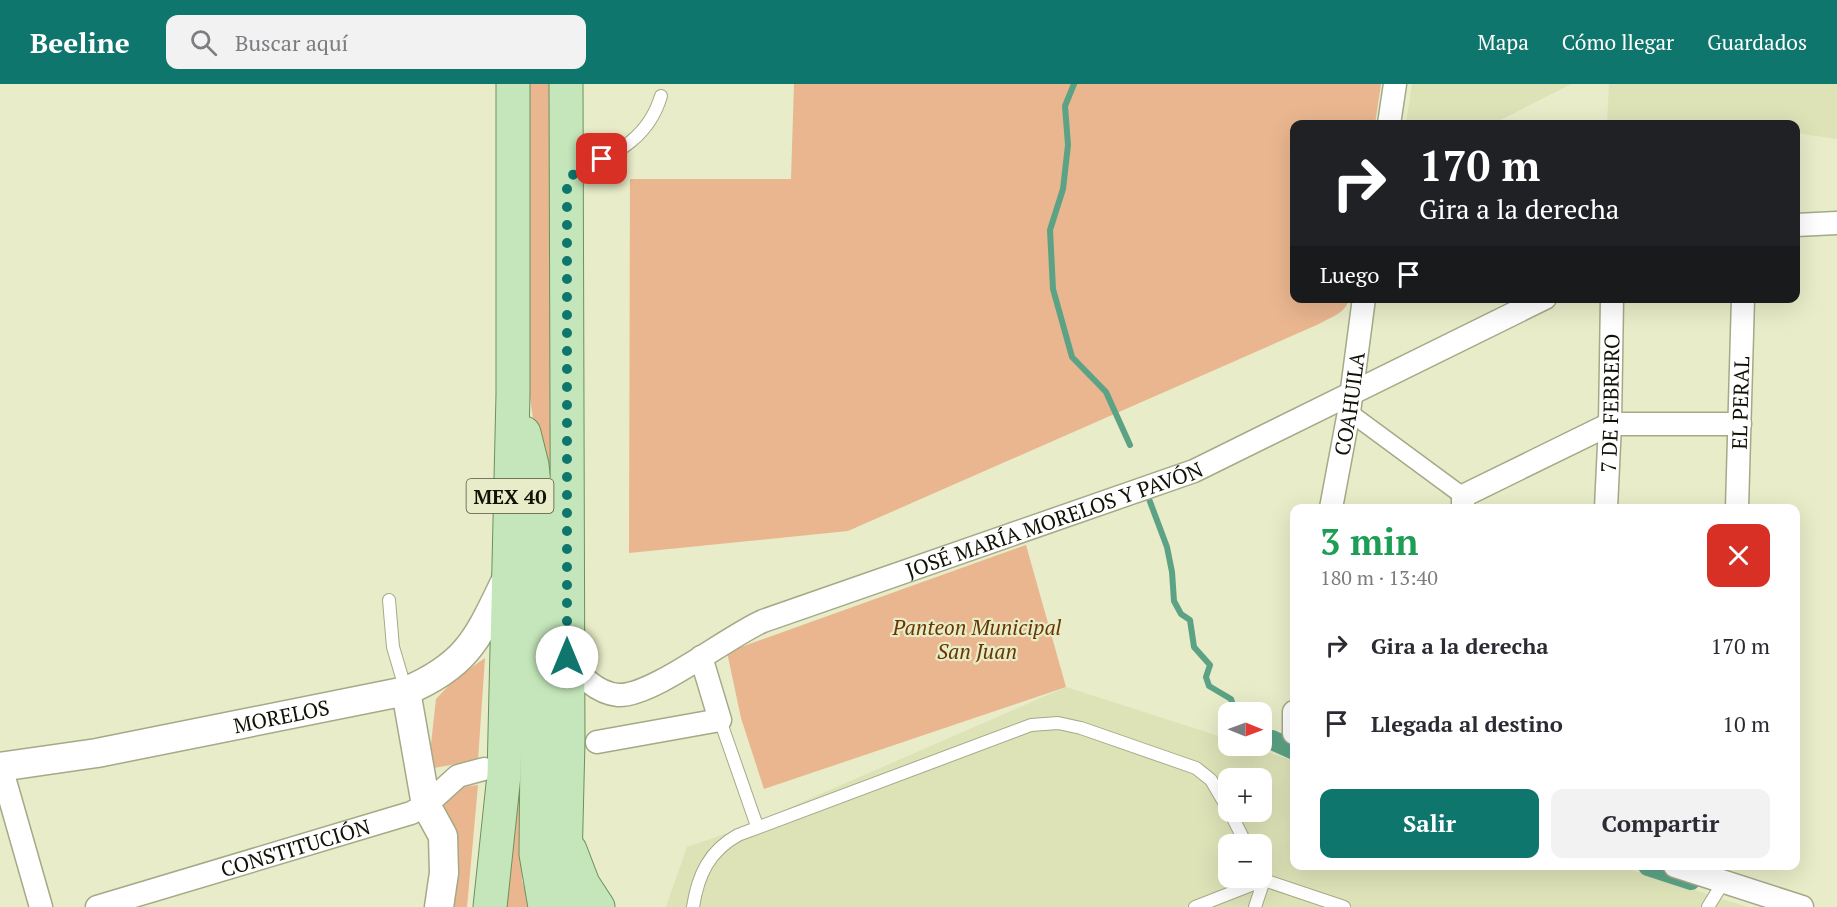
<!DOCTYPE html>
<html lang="es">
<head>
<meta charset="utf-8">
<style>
  :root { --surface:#fff; --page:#f2f2f3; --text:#2b2b33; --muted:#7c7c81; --accent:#0f766e }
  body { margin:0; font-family:"PT Serif",serif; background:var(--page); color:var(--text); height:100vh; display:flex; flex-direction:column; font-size:22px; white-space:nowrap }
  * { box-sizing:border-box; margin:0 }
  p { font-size:20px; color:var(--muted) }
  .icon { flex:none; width:33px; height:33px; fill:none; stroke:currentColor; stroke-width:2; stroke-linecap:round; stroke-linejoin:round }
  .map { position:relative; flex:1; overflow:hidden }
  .drawer { position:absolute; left:1290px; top:420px; width:510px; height:366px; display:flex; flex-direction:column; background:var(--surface); border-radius:12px; box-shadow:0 6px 24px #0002 }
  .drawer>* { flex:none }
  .hud { position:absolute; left:1290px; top:36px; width:510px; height:183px; border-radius:12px; box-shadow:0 6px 24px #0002; background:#202124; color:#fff; overflow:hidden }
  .needle { width:39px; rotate:91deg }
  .tools { position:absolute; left:1218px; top:618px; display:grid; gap:12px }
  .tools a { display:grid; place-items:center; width:54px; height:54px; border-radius:12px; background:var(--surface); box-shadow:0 6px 24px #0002; font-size:30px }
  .pin { position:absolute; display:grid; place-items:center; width:51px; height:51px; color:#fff; margin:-26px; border-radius:12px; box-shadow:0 3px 9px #0006 }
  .me { position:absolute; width:66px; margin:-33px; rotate:0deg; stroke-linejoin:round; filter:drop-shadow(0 0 4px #0008) }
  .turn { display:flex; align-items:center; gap:21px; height:126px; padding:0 30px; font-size:27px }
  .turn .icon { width:78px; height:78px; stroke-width:2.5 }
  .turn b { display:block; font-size:42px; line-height:51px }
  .then { display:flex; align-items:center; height:57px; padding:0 30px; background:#0003; gap:12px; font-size:22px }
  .round { display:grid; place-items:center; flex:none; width:63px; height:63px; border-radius:12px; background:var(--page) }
  .head { display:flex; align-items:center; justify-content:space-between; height:102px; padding:0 30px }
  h1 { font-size:36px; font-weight:600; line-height:45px; color:#1e9e55 }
  .action { display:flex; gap:12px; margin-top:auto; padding:12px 30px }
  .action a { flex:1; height:69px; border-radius:12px; background:var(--accent); color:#fff; font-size:24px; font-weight:600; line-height:69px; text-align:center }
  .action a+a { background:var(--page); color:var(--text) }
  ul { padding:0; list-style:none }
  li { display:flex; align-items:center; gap:18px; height:78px; padding:0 30px }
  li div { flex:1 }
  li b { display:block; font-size:22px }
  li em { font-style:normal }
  header { display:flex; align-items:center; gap:36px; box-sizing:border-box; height:84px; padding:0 30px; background:var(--accent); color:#fff }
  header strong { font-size:28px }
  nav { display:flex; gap:33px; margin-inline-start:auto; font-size:21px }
  .search { width:420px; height:54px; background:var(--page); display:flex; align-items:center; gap:15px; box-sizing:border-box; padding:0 21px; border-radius:12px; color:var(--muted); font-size:22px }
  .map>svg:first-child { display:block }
  .built { fill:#dde2b7; fill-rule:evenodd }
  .green { fill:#e9b68f }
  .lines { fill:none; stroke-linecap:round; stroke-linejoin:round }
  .stream { stroke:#5ca386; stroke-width:6 }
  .canal { stroke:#5ca386; stroke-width:20 }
  .service-casing { stroke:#a5a987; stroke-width:14 }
  .pedestrian-casing { stroke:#a5a987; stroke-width:19 }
  .minor-casing { stroke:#a5a987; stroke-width:25 }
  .tertiary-casing { stroke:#a5a987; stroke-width:31 }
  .primary-casing { stroke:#6b915d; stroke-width:35 }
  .service { stroke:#fff; stroke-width:12 }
  .pedestrian { stroke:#fff; stroke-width:16 }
  .minor { stroke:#fff; stroke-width:22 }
  .tertiary { stroke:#fff; stroke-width:28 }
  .primary { stroke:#c4e6ba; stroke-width:33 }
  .route { stroke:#0f766e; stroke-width:10; stroke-dasharray:0 18 }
  .labels { text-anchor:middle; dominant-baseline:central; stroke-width:4.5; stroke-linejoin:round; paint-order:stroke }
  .shield { fill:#e8ecc8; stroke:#525340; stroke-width:1.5 }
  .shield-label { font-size:20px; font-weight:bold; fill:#111206 }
  .street-label { font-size:21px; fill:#111206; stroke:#e8ecc8 }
  .park-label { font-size:21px; font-style:italic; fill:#683701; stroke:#e8ecc8 }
</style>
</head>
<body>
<header>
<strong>Beeline</strong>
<div class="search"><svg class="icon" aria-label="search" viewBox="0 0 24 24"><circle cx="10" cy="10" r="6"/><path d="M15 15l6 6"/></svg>Buscar aquí</div>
<nav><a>Mapa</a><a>Cómo llegar</a><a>Guardados</a></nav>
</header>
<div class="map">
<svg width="1837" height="823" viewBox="0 0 1837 823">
  <rect width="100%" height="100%" fill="#e8ecc8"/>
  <!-- built -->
  <g class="built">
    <path d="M1412 0H1571L1493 40H1406Z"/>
    <path d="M1609 0H1837V55L1796 49V40H1744L1724 37 1719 40H1607Z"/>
    <path d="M1066 603 1228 655V662H1248L1294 677V782H1619L1748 823H666L687 763 745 743ZM1228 694H1262V728H1228ZM1228 760H1262V794H1228Z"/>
  </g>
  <!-- green -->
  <g class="green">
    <path d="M527 0H555L557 415 545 418 527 293Z"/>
    <path d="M794 0H1381L1375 40H1294V214L1349 215C1346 229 1331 233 1319 240L848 447 629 469 630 95H791Z"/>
    <path d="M1026 461 1066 603 764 705 741 634 727 568Z"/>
    <path d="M527 520 521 764 522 797 531 823H500Z"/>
    <path d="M485 574 478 676 434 684 430 669 436 615 455 595Z"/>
    <path d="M478 701 467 823H446L456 746 437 727C450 708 455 703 478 701Z"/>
  </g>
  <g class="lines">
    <!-- stream -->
    <g class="stream">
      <path d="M1074 0 1065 22 1068 61 1063 105 1050 146 1053 205 1072 273 1106 308 1130 361"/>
      <path d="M1149 415 1167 463 1172 488 1174 517 1181 530 1190 536 1194 563 1210 581 1206 593 1209 602 1231 615 1235 628"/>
      <path d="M1262 648 1272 656"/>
    </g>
    <!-- canal -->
    <g class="canal">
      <path d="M1272 656 1294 666"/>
      <path d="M1648 782 1691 796"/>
    </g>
    <defs>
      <g id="service">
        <path d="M570 92C610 71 647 59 661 12"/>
        <path d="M389 516 393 563 406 607"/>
        <path d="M720 636 757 742"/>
        <path d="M1230 728 1246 760"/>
        <path d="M693 823C698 791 709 767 738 751L1031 641 1058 639 1081 644 1196 684 1211 696 1228 725"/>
        <path d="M1195 823 1264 796 1344 823"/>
        <path d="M1255 823 1264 796 1262 791"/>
        <path d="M1708 823 1724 797"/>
      </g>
      <path id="pedestrian" d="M1349 328 1463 412"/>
      <g id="minor">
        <path d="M1389 40 1395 0"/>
        <path d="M1796 141 1837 139"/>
        <path id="s1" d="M1331 424 1349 328 1364 214"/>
        <path d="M1463 424V412L1610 340H1740"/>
        <path id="s2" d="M1606 424 1610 340 1612 214"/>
        <path id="s3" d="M1737 424 1743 214"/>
        <path id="s4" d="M567 573C578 590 596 609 618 611 652 613 728 552 763 537L1194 387 1545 214"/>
        <path d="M1294 628V649"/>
        <path d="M597 658 720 636 701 573"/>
        <path d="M1 683 41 823"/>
        <path d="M1675 782 1802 823"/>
        <path id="s5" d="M97 823 411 729 426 721 458 692 484 685"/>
      </g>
      <g id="tertiary">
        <path d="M406 607 426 721 443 752 444 789 439 823"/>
        <path id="s6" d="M0 683 97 669 406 607C470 580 479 551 508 492"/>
      </g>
      <g id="primary">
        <path d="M524 349 532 381 539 450 536 770 545 823"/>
        <path d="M570 766 583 800 598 823"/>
        <path d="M490 823 504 691 513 310V0"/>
        <path d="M564 823 568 657 566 0"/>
      </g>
    </defs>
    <!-- service casing -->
    <use href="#service" class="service-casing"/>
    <!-- pedestrian casing -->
    <use href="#pedestrian" class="pedestrian-casing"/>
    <!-- minor casing -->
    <use href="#minor" class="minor-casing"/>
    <!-- tertiary casing -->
    <use href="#tertiary" class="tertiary-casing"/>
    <!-- primary casing -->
    <use href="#primary" class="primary-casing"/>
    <!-- service -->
    <use href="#service" class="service"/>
    <!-- pedestrian -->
    <use href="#pedestrian" class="pedestrian"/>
    <!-- minor -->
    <use href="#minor" class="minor"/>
    <!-- tertiary -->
    <use href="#tertiary" class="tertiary"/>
    <!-- primary -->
    <use href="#primary" class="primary"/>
  </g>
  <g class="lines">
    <!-- route -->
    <path class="route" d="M567 573V94L602 75"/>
  </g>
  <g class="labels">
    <!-- shield labels -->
    <rect class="shield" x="466.5" y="395" width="87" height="34" rx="4.5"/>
    <g class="shield-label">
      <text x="510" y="412">MEX 40</text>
    </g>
    <!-- street labels -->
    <g class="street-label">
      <text stroke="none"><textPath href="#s1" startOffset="106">COAHUILA</textPath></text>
      <text stroke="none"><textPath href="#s2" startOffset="105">7 DE FEBRERO</textPath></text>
      <text stroke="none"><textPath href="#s3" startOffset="105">EL PERAL</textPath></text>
      <text stroke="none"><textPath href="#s4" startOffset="538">JOSÉ MARÍA MORELOS Y PAVÓN</textPath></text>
      <text stroke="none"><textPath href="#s6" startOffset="286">MORELOS</textPath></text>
      <text stroke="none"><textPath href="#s5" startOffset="207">CONSTITUCIÓN</textPath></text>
    </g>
    <!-- park labels -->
    <g class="park-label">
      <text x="977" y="543">Panteon Municipal<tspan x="977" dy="24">San Juan</tspan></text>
    </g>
  </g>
</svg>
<div class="tools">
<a><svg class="needle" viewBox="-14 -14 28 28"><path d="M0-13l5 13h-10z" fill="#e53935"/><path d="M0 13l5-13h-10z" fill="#7c7c81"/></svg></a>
<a>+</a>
<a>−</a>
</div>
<div class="pin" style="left:602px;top:75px;background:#d93025"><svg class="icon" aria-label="arrive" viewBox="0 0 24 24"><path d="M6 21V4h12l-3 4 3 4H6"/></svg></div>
<svg class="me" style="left:567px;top:573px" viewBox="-20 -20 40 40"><circle r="19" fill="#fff"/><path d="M0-13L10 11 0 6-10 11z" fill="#0f766e"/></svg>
<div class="hud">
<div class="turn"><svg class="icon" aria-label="right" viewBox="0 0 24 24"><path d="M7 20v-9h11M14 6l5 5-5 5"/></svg><div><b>170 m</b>Gira a la derecha</div></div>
<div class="then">Luego<svg class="icon" aria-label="arrive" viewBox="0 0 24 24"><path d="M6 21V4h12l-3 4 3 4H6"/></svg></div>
</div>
<section class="drawer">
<div class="head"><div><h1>3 min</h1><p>180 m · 13:40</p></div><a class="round" style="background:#d93025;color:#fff"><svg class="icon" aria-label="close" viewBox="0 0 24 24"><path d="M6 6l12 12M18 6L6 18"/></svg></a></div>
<ul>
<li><svg class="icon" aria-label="right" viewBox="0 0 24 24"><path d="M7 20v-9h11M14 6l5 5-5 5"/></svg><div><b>Gira a la derecha</b></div><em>170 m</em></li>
<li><svg class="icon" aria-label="arrive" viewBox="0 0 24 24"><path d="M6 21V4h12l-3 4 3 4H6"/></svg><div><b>Llegada al destino</b></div><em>10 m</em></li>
</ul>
<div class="action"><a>Salir</a><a>Compartir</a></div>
</section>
</div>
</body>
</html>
